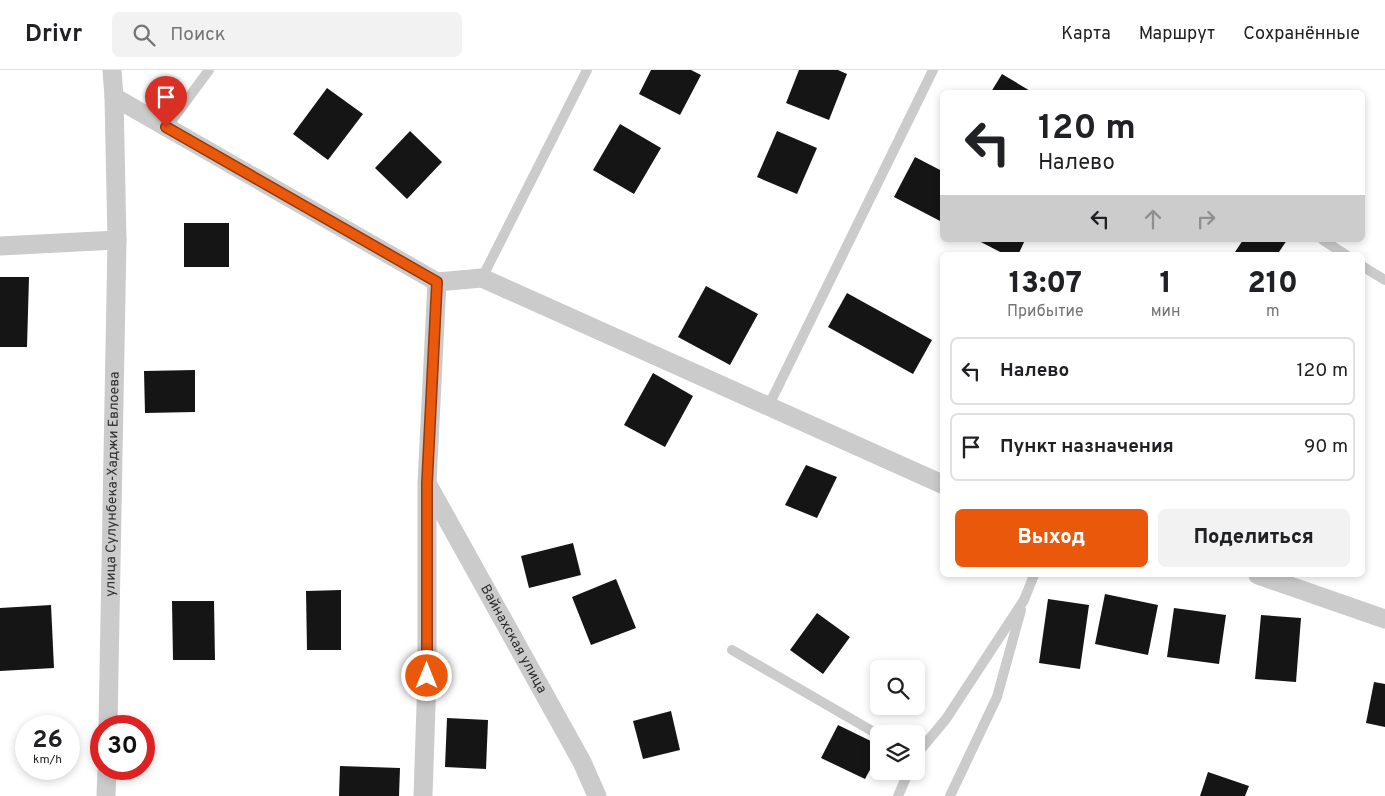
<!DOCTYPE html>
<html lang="ru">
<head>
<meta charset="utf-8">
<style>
  :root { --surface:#fff; --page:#f2f2f2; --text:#202124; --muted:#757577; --line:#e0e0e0; --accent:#ea580c }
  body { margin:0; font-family:Overpass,sans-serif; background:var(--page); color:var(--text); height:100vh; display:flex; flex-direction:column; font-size:19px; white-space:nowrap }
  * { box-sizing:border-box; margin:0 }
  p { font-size:16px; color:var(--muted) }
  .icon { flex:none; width:28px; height:28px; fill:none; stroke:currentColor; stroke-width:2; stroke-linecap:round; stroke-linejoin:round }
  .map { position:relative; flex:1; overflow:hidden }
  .details { position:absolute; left:940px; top:182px; width:425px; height:325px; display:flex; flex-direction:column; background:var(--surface); border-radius:8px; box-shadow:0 2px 8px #0003 }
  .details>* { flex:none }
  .top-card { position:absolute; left:940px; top:20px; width:425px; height:152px; border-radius:8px; box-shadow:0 2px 8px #0003; background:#fff; color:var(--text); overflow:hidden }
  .buttons { position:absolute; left:870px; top:590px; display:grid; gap:10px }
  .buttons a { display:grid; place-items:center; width:55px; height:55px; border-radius:8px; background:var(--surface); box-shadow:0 2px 8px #0003; font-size:25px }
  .speed { position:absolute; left:15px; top:645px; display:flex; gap:10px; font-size:25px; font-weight:700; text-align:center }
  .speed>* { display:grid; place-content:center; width:65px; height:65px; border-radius:50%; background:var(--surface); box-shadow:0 2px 8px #0003; line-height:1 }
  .speed small { font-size:12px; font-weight:400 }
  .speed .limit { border:8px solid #d22; background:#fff; color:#111 }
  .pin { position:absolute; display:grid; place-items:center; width:42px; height:42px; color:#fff; margin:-51px -21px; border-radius:50% 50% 50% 0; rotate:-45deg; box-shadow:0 0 5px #0007 }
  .pin .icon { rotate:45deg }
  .me { position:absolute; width:55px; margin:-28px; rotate:0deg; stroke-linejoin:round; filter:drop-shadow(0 0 4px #0008) }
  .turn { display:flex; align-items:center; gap:18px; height:105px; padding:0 15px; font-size:22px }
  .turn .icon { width:65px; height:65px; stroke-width:2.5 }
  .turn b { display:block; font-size:35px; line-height:42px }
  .lanes { display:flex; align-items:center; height:48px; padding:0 15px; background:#0003; justify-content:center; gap:25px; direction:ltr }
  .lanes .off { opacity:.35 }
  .eta { display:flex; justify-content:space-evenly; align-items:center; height:85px; text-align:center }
  .eta b { font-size:30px; font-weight:800; line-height:35px }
  .primary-button { display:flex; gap:10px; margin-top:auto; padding:10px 15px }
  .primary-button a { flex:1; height:58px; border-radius:8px; background:var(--accent); color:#fff; font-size:20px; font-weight:800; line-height:58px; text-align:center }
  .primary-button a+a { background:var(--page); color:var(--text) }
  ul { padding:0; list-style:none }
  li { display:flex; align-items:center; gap:15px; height:68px; margin:0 10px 8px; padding:0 5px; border:2px solid var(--line); border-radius:8px }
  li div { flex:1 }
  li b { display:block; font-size:19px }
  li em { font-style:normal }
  header { display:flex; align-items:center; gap:30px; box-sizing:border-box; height:70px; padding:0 25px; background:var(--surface); border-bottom:1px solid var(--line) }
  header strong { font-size:24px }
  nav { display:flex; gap:28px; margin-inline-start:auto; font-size:18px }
  .search { width:350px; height:45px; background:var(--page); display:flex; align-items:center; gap:12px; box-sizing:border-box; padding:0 18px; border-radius:8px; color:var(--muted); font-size:19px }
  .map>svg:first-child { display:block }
  .building { fill:#151515 }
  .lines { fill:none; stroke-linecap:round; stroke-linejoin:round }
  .service { stroke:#cbcbcb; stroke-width:10 }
  .minor { stroke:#cbcbcb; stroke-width:19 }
  .route-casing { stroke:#983908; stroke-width:12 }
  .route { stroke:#ea580c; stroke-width:9 }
  .labels { text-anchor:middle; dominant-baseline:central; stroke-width:5; stroke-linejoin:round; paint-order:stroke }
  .street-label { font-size:14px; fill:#2e2e2e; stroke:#fff }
</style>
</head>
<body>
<header>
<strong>Drivr</strong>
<div class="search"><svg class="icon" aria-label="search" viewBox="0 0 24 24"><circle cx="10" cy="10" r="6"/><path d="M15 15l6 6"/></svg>Поиск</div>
<nav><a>Карта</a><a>Маршрут</a><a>Сохранённые</a></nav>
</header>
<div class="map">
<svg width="1385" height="726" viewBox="0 0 1385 726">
  <rect width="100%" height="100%" fill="#fff"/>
  <!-- building -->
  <g class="building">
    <path d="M651 0H691L701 5 680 45 639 24Z"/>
    <path d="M799 0H838L847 4 829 50 786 33Z"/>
    <path d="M1002 4 1032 22H991Z"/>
    <path d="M327 18 363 44 328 90 293 64Z"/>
    <path d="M620 54 661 78 634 124 593 100Z"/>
    <path d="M410 61 442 92 407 129 375 98Z"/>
    <path d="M777 61 817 78 797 124 757 107Z"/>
    <path d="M915 87 942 101V152L894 127Z"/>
    <rect x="184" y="153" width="45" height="44"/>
    <path d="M977 170H1025L1018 185H1006Z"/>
    <path d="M1243 170H1287L1277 185H1233Z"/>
    <path d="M0 207H29L27 277H0Z"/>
    <path d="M706 216 758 244 730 295 678 267Z"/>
    <path d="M847 223 932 270 913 304 828 257Z"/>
    <path d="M195 300V342L145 343 144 301Z"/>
    <path d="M653 303 693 326 665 377 624 355Z"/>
    <path d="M806 395 837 407 817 448 785 435Z"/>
    <path d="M573 473 581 505 529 518 521 486Z"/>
    <path d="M616 509 636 558 591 575 572 527Z"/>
    <path d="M341 520V580H307L306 521Z"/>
    <path d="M1105 524 1158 535 1148 585 1095 574Z"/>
    <path d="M1048 529 1089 535 1080 599 1039 593Z"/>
    <path d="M172 531H214L215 590H173Z"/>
    <path d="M51 535 54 598 0 601V538Z"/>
    <path d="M1174 538 1226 545 1219 594 1167 587Z"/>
    <path d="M817 543 850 567 823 604 790 580Z"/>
    <path d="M1261 545 1301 548 1296 612 1255 609Z"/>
    <path d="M1374 612 1385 614V657L1366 653Z"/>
    <path d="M671 641 680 680 643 689 633 651Z"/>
    <path d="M447 648 488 650 486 699 445 697Z"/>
    <path d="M838 655 879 675V683L865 709 821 688Z"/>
    <path d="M340 696 400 698 399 726H339Z"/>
    <path d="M1208 702 1249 716 1245 726H1200Z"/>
  </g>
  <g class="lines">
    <!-- service -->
    <g class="service">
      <path d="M167 57 209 0"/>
      <path d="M1323 170 1346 185"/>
      <path d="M1362 196 1385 210"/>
      <path d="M482 208 587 0"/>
      <path d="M769 335 933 0"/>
      <path d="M732 580 879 665"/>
      <path d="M916 685 946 649 1024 530 1034 505"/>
      <path d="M898 726 909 701"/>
      <path d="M950 726 997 627 1021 540"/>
    </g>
    <!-- minor -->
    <g class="minor">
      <path d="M112 0 114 27"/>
      <path d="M0 176 117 170"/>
      <path id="s1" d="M428 415 582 692 597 726"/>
      <path d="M1258 505 1385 549"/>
      <path id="s2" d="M108 656 117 170 114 27 437 212 482 208 942 414"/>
      <path d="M106 726 107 699"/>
      <path d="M423 726 427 606V413L437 212"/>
    </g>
  </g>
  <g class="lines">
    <defs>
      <path id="route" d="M166 57 437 212 427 413V606"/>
    </defs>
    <!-- route casing -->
    <use href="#route" class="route-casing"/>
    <!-- route -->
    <use href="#route" class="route"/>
  </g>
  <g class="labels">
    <!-- street labels -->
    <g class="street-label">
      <text stroke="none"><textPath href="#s2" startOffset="242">улица Сулунбека-Хаджи Евлоева</textPath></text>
      <text stroke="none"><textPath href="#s1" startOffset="176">Вайнахская улица</textPath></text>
    </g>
  </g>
</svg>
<div class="buttons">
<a><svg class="icon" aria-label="search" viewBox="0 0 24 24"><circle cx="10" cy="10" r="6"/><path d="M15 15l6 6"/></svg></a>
<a><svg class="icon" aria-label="layers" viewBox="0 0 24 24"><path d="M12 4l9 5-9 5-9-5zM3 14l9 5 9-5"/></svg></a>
</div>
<div class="speed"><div>26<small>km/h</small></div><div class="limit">30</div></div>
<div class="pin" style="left:166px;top:57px;background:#d93025"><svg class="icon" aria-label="arrive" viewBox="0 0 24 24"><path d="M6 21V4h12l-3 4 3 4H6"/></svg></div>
<svg class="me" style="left:427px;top:606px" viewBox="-20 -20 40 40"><circle r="17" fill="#ea580c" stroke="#fff" stroke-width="3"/><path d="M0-11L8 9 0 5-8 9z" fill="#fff"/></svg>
<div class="top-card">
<div class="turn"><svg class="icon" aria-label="left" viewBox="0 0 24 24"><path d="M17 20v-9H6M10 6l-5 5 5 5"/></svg><div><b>120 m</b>Налево</div></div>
<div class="lanes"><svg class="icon" aria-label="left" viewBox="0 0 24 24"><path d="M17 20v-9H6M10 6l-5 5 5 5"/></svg><svg class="icon off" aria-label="ahead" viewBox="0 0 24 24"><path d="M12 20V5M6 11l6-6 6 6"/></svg><svg class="icon off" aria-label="right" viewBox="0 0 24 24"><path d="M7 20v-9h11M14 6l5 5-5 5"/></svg></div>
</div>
<section class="details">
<div class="eta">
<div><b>13:07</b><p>Прибытие</p></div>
<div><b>1</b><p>мин</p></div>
<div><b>210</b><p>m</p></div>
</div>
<ul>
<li><svg class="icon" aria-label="left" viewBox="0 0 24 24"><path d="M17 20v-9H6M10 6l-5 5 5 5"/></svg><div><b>Налево</b></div><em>120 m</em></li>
<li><svg class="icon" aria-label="arrive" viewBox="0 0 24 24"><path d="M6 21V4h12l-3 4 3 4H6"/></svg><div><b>Пункт назначения</b></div><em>90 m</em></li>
</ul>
<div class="primary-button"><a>Выход</a><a>Поделиться</a></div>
</section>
</div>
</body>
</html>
